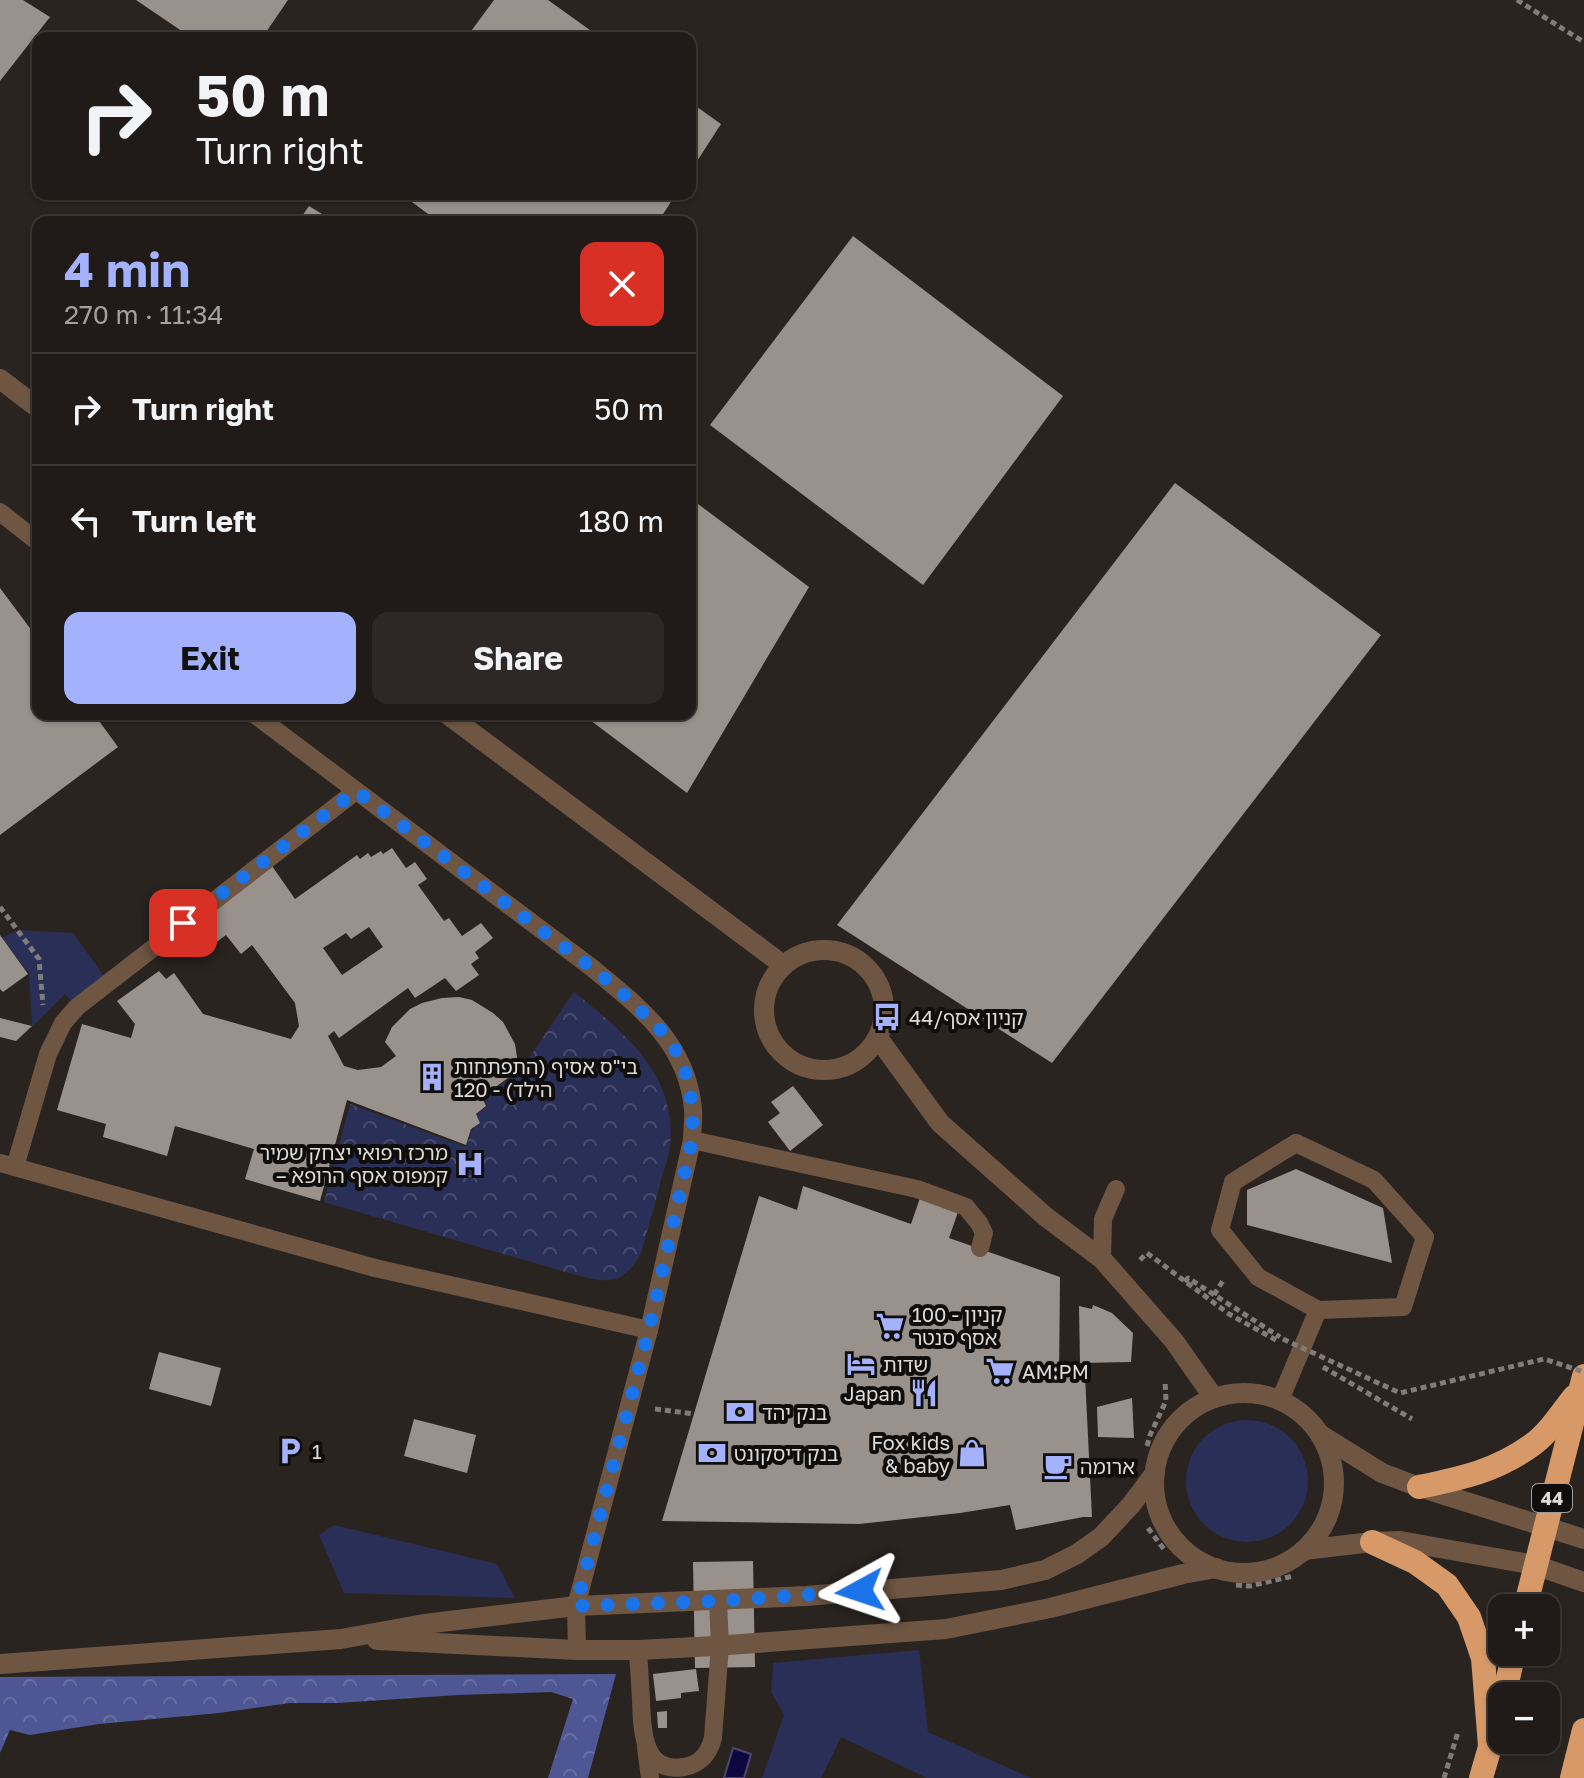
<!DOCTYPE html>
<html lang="en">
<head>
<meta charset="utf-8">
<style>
  :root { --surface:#201b18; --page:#2d2825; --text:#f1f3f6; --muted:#a2a1a2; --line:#3d3937; --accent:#a4b1fc }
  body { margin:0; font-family:"Golos Text","Noto Sans Hebrew",sans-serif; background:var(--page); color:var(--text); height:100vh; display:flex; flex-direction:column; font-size:30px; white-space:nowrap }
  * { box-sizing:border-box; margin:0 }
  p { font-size:26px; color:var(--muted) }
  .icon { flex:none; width:44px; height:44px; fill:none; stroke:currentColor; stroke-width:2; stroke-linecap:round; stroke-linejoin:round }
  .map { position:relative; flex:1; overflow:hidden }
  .side { position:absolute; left:32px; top:216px; width:664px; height:504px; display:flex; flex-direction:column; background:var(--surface); border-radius:16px; box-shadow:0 2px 6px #0004,0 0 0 2px var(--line) }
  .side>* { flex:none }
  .top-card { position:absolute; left:32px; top:32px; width:664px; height:168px; border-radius:16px; box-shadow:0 2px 6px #0004,0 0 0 2px var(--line); background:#201b18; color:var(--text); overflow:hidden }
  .controls { position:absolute; left:1488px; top:1594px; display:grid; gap:16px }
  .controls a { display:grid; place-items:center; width:72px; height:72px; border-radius:16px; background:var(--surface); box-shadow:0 2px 6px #0004,0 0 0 2px var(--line); font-size:40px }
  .pin { position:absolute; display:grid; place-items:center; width:68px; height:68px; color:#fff; margin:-34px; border-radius:16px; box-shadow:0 4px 12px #0006 }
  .me { position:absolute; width:88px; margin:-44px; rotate:265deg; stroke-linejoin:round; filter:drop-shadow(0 0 6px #0008) }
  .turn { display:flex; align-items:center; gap:28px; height:168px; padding:0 32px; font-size:36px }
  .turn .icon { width:104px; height:104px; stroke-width:2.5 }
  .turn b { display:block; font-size:56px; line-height:68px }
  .round { display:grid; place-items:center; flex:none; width:84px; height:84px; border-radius:16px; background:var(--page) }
  .summary { display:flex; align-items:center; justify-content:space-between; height:136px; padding:0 32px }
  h1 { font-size:48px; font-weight:700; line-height:60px; color:var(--accent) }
  .primary-button { display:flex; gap:16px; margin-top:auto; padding:16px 32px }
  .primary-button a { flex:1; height:92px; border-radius:16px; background:var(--accent); color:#111; font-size:32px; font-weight:700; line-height:92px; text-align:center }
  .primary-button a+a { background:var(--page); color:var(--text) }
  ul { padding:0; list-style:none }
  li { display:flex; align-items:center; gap:24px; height:112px; padding:0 32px; border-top:2px solid var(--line) }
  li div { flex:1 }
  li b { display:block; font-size:30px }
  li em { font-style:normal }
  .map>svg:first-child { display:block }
  .grass { fill:#2a2f57 }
  .forest { fill:url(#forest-crowns) }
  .park { fill:url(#park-crowns) }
  .water { fill:#0d073f; stroke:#4c476d; stroke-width:2 }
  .building { fill:#99928c; fill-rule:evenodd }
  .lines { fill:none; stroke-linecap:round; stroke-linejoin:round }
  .path { stroke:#817c79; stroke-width:5; stroke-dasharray:6 4; stroke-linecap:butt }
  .lane { stroke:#6f5643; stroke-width:18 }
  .street { stroke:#6f5643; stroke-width:20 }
  .highway { stroke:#d79968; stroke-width:24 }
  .path-bridge { stroke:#817c79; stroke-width:5; stroke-dasharray:6 4; stroke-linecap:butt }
  .route { stroke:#1a73e8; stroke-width:14; stroke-dasharray:0 25.2 }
  .labels { text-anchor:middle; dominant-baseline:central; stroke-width:8; stroke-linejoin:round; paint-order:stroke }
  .shield { fill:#100e0c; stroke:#a19e9b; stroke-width:2 }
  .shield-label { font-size:18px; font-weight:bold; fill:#dfdbd8 }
  .poi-label { font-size:20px; fill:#dfdbd8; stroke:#100e0c; text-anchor:start }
</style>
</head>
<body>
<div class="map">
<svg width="1584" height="1778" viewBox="0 0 1584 1778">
  <defs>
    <pattern id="forest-crowns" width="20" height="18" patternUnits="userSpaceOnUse" patternTransform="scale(2)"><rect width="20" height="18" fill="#4e5794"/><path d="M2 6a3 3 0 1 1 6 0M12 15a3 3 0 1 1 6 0" fill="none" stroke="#676fa2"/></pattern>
    <pattern id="park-crowns" width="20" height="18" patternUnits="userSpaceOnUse" patternTransform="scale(2)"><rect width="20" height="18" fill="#2a2f57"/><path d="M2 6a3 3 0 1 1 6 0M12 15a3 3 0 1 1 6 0" fill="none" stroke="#484d6e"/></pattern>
  </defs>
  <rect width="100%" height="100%" fill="#2a2420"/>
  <!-- grass -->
  <g class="grass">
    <path d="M18 930 73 933 104 976 73 1002 65 994 32 1027 29 973 2 938Z"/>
    <circle cx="1247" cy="1481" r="61"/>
    <path d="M334 1525 497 1564 515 1598 344 1593 319 1535Z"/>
    <path d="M919 1650 928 1732 1031 1778H927L841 1737 821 1778H762L784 1715 771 1692 773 1663Z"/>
  </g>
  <!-- forest -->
  <path class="forest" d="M616 1674 588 1778H548L573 1699 551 1692 458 1695 338 1703H290L219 1713 99 1724 30 1735 10 1730 0 1753V1677Z"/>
  <!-- park -->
  <path class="park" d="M574 992C623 1031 678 1075 670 1146 669 1156 665 1166 662 1176 656 1202 648 1227 641 1253 622 1286 610 1283 576 1275L324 1202 350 1104 466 1147 472 1130 480 1123 476 1115 487 1106 483 1097 520 1071Z"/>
  <!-- water -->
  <path class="water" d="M733 1748 751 1754 744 1778H724Z"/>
  <!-- building -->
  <g class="building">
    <path d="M0 0H23L50 17 0 81Z"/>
    <path d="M136 0H288L262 38H192Z"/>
    <path d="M494 0H548L601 38H466Z"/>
    <path d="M690 102 721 124 690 172Z"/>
    <path d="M401 194H676L658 222H439Z"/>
    <path d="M309 206 335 222H298Z"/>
    <path d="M853 236 1063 396 923 585 710 425Z"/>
    <path d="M1175 483 1381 635 1052 1063 837 925Z"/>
    <path d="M690 498 809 587 687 793 582 714H690Z"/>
    <path d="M0 588 38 639V714H94L118 747 0 835Z"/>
    <path d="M392 848 406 868 415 862 427 879 418 885 444 921 449 918 462 936 481 923 493 938 475 952 479 958 471 964 479 975 456 991 445 978 415 998 408 988 339 1038 334 1031 328 1036 344 1066 358 1070 381 1067 396 1056 385 1042 392 1027 410 1009 422 1003 442 998 459 997 472 1000 493 1013 503 1022 515 1044 519 1070 482 1097 486 1106 476 1114 480 1123 471 1129 466 1145 347 1100 320 1201 245 1179 254 1149 175 1126 167 1156 103 1137 106 1124 57 1110 82 1024 131 1038 135 1024 117 1001 159 971 166 979 174 973 203 1014 291 1039 299 1026 295 1003 252 945 241 954 226 935 198 956 184 936 216 912 212 905 270 863 295 899 357 855 360 859 368 853 371 857 381 851 383 854ZM369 927 383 947 342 975 323 948 346 933 351 939Z"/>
    <path d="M0 935 28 974 3 992 0 989Z"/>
    <path d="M0 1018 32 1026 16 1041 0 1037Z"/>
    <path d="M793 1086 823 1125 790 1151 768 1122 780 1113 771 1102Z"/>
    <path d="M1296 1169 1383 1208 1392 1263 1247 1225V1190Z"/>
    <path d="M803 1186 911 1224 920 1198 958 1212 949 1238 1060 1277 1059 1376H1085L1092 1517H1083L1016 1530 1010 1505 960 1513 859 1524 662 1521 759 1196 797 1210Z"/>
    <path d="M1093 1305 1112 1313 1133 1333 1131 1362 1080 1363 1079 1306 1092 1309Z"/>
    <path d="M159 1352 221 1368 211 1406 149 1389Z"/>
    <path d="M1132 1398 1134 1438 1098 1437 1097 1407Z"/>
    <path d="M414 1419 476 1435 467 1473 404 1456Z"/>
    <path d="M753 1561 755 1667 695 1668 693 1562Z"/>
    <path d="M696 1669 699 1691 681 1693V1698L656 1701 653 1674Z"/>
    <path d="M667 1711V1728H658L657 1712Z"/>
  </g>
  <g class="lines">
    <!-- path -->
    <g class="path">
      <path d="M1517 0 1584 42"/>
      <path d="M0 907 39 959 43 1005"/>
      <path d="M1140 1260 1147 1253 1229 1314 1276 1340"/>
      <path d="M1185 1282 1188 1278 1280 1337"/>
      <path d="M1214 1295 1224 1279"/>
      <path d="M1323 1367 1412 1419"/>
      <path d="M655 1409 694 1414"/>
      <path d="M1147 1446 1150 1435 1166 1401 1165 1380"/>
      <path d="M1088 1464H1129"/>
      <path d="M1148 1528 1166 1552"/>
      <path d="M1236 1585 1250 1586 1293 1576"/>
      <path d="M1444 1778 1458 1732"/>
    </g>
    <!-- lane -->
    <g class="lane">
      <path d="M0 512 38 542"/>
      <path d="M254 714 591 967C639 1007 687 1042 693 1109 694 1119 692 1130 692 1140L649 1330 576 1606 577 1650"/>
      <path d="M692 1140 917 1189 966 1207 979 1223 984 1233 980 1248"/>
      <path d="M1296 1143 1374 1180 1425 1237 1403 1307 1318 1310 1258 1277 1220 1230 1233 1182Z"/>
      <path d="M0 1163 375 1268 649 1330"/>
      <path d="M15 1167 48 1054 63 1023 77 1007 356 791"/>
      <path d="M1102 1259 1103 1219 1116 1189"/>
      <path d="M1280 1400 1318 1310"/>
      <path d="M638 1650C639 1666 640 1683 641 1700 642 1728 642 1774 684 1767 701 1764 709 1753 713 1738L720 1646 718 1601"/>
      <path d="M646 1748 650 1778"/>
    </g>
    <!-- street -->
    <g class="street">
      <path d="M0 379 38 408"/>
      <path d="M447 714 783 965"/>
      <circle cx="824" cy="1010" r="60"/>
      <path d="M878 1038 940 1123 1046 1217 1102 1259 1174 1341 1214 1398"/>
      <circle cx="1244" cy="1483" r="90"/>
      <path d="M1321 1435 1382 1473 1419 1487 1584 1539"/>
      <path d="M1304 1550 1372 1542 1400 1541 1535 1565 1584 1582"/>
      <path d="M377 1640 577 1650H638L715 1646 946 1629 1050 1608 1183 1574 1216 1568"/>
      <path d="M0 1664 341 1639 424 1624 576 1606 806 1596 1001 1580 1045 1570 1077 1554 1101 1537 1131 1505 1155 1473"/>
    </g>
    <!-- highway -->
    <g class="highway">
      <path d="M1419 1487C1462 1478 1496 1471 1532 1445 1549 1433 1561 1413 1574 1397"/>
      <path d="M1372 1542 1415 1562 1447 1585 1469 1617 1483 1658 1490 1746"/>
      <path d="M1525 1608 1584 1376"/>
      <path d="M1504 1696 1514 1652"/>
      <path d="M1481 1778 1494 1733"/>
      <path d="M1572 1778 1584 1730"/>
    </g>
    <!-- path-bridge -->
    <path class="path-bridge" d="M1283 1339 1400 1393 1544 1359 1584 1372"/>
  </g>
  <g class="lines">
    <!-- route -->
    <path class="route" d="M183 923 356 791C418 837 479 883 541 930 579 958 617 985 649 1019 658 1027 667 1036 673 1046 691 1075 694 1107 692 1140L649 1330 576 1606 718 1601 860 1591"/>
  </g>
  <!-- icons -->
  <defs>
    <symbol id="bus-bare" viewBox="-9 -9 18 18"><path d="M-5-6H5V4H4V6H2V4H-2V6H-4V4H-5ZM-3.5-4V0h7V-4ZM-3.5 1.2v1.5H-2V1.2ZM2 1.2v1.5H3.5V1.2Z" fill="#a4b1fc" stroke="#100e0c" stroke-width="2.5" paint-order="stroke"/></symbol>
    <symbol id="building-bare" viewBox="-9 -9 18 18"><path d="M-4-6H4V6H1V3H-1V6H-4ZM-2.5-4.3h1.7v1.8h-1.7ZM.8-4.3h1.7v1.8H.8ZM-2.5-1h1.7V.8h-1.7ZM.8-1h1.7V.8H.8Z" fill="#a4b1fc" stroke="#100e0c" stroke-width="2.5" paint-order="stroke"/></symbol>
    <symbol id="hospital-bare" viewBox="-9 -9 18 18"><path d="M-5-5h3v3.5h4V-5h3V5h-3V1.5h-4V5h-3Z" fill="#a4b1fc" stroke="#100e0c" stroke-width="2.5" paint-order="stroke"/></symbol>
    <symbol id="supermarket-bare" viewBox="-9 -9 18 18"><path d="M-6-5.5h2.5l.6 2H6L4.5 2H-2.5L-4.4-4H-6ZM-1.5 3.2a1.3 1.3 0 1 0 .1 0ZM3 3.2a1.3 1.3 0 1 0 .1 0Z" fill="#a4b1fc" stroke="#100e0c" stroke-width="2.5" paint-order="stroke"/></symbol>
    <symbol id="hotel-bare" viewBox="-9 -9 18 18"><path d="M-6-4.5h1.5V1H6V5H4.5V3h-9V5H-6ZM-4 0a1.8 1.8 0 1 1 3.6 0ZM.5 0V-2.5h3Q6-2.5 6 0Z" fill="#a4b1fc" stroke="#100e0c" stroke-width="2.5" paint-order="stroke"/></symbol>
    <symbol id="restaurant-bare" viewBox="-9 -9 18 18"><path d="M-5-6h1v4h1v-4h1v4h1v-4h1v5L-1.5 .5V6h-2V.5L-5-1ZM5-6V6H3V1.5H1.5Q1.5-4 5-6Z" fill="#a4b1fc" stroke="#100e0c" stroke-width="2.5" paint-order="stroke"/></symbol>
    <symbol id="bank-bare" viewBox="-9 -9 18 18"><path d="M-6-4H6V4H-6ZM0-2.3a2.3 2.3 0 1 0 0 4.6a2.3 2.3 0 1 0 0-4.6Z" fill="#a4b1fc" stroke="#100e0c" stroke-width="2.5" paint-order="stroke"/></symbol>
    <symbol id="parking-bare" viewBox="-9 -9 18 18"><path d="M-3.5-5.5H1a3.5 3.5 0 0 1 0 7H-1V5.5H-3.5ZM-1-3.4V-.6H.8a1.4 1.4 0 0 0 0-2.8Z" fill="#a4b1fc" stroke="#100e0c" stroke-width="2.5" paint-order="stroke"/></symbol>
    <symbol id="shop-bare" viewBox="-9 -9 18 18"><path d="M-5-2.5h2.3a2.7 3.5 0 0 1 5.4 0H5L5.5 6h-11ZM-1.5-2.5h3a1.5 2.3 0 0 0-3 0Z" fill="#a4b1fc" stroke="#100e0c" stroke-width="2.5" paint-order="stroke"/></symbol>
    <symbol id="cafe-bare" viewBox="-9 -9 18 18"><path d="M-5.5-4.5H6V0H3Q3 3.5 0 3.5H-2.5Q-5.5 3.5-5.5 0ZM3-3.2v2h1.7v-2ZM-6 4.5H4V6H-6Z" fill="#a4b1fc" stroke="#100e0c" stroke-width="2.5" paint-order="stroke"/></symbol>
  </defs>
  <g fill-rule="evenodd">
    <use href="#bus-bare" x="867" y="997" width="40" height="40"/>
    <use href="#building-bare" x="412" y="1057" width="40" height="40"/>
    <use href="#hospital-bare" x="450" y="1144" width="40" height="40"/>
    <use href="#supermarket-bare" x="870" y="1306" width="40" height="40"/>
    <use href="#hotel-bare" x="841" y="1344" width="40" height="40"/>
    <use href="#supermarket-bare" x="980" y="1351" width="40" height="40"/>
    <use href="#restaurant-bare" x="904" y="1373" width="40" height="40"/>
    <use href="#bank-bare" x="720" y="1392" width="40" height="40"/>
    <use href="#parking-bare" x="270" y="1431" width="40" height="40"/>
    <use href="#bank-bare" x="692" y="1433" width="40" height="40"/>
    <use href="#shop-bare" x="952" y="1433" width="40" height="40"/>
    <use href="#cafe-bare" x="1038" y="1446" width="40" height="40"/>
  </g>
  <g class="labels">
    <!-- shield labels -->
    <rect class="shield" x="1532" y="1484" width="40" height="28" rx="6"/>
    <g class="shield-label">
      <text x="1552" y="1498">44</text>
    </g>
    <!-- poi labels -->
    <g class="poi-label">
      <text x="909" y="1017">קניון אסף/44</text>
      <text x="454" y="1066">בי"ס אסיף (התפתחות<tspan x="454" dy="23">הילד) - 120</tspan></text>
      <text x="448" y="1152" text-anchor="end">מרכז רפואי יצחק שמיר<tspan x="448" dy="23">– קמפוס אסף הרופא</tspan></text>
      <text x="912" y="1314">100 - קניון<tspan x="912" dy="23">אסף סנטר</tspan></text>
      <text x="883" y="1364">שדות</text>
      <text x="1022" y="1371">AM:PM</text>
      <text x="902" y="1393" text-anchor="end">Japan</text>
      <text x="762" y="1412">בנק יהד</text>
      <text x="950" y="1442" text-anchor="end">Fox kids<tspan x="950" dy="23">&amp; baby</tspan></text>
      <text x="312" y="1451">1</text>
      <text x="734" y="1453">בנק דיסקונט</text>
      <text x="1080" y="1466">ארומה</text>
    </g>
  </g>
</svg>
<div class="controls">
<a>+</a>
<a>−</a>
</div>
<div class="pin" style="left:183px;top:923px;background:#d93025"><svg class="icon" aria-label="arrive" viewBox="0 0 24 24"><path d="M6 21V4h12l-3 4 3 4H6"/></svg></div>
<svg class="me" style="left:860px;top:1591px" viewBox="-20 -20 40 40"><path d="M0-17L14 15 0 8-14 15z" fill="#1a73e8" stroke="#fff" stroke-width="4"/></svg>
<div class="top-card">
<div class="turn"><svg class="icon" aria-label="right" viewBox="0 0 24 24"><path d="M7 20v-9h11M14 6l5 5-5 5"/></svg><div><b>50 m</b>Turn right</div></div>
</div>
<section class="side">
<div class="summary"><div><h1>4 min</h1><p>270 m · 11:34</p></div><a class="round" style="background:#d93025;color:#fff"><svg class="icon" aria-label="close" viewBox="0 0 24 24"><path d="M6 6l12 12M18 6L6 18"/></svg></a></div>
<ul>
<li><svg class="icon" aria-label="right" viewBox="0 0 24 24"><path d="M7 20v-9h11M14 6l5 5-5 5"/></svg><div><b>Turn right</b></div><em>50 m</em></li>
<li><svg class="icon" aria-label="left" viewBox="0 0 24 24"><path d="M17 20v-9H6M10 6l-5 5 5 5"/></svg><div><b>Turn left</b></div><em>180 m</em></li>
</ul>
<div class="primary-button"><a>Exit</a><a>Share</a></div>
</section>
</div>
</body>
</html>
